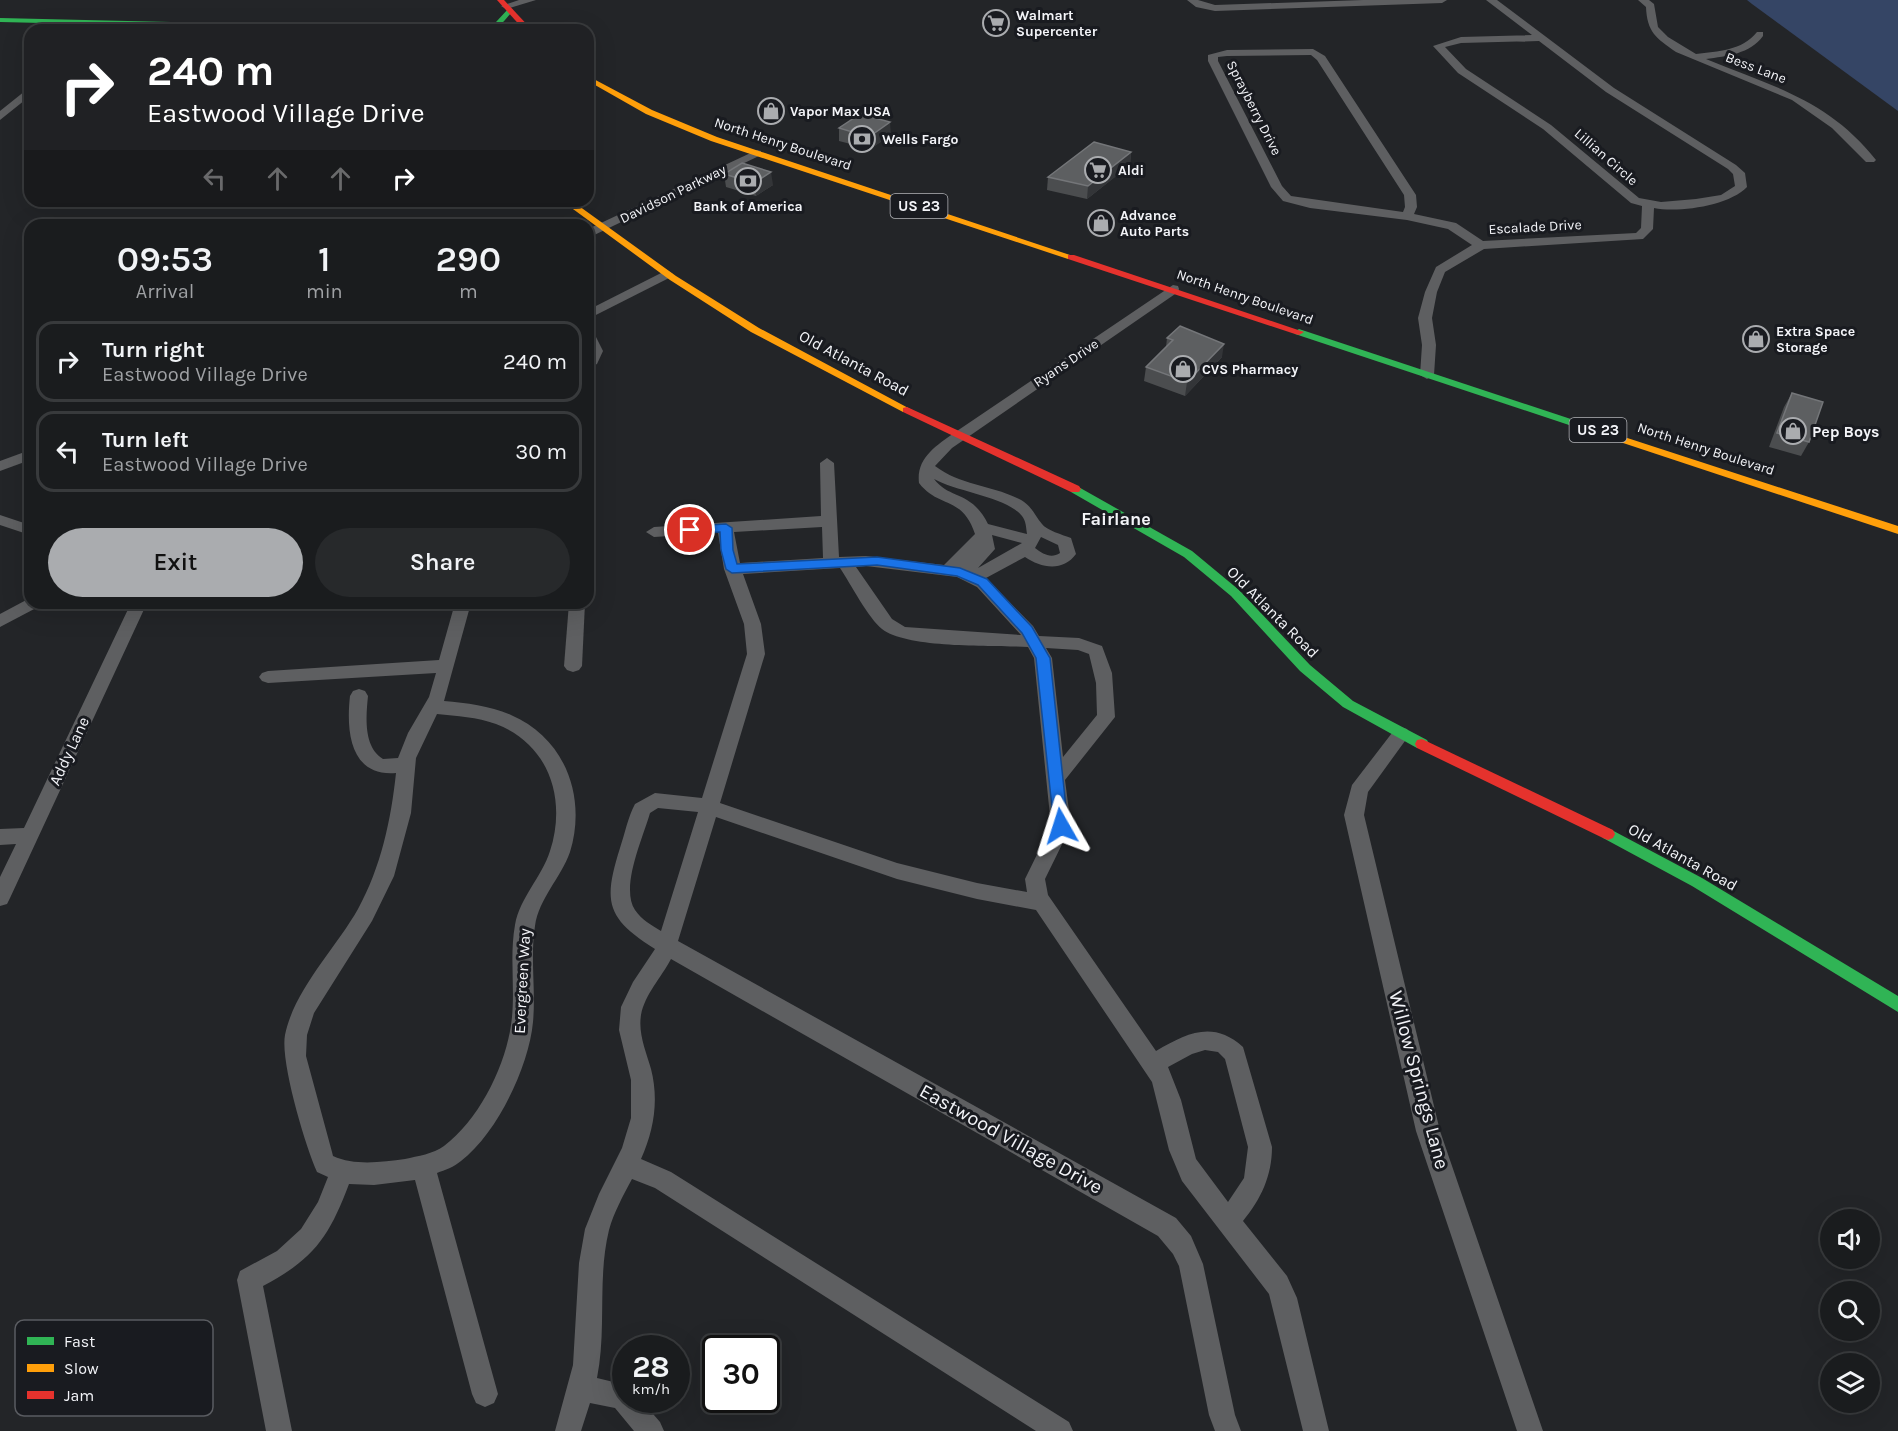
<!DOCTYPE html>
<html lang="en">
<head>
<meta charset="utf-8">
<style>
  :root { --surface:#1a1c1e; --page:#27292b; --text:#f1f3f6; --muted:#9fa1a4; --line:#383a3c; --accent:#aaacaf }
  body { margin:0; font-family:Karla,sans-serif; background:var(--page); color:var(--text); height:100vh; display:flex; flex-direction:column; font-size:22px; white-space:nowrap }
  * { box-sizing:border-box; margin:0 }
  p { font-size:20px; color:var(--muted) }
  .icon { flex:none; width:33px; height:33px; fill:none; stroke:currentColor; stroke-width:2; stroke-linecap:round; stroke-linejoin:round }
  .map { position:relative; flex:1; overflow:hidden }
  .side { position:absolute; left:24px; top:219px; width:570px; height:390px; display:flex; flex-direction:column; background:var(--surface); border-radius:18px; box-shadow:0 6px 24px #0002,0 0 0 2px var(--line) }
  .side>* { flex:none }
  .guide { position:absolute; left:24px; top:24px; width:570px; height:183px; border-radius:18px; box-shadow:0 6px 24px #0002,0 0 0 2px var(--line); background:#202124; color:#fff; overflow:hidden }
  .tools { position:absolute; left:1820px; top:1209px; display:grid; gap:12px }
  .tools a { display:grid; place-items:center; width:60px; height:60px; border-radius:50%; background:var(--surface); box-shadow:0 6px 24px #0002,0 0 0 2px var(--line); font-size:30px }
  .speed { position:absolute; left:612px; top:1335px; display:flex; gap:12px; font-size:30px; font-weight:700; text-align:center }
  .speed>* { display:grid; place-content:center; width:78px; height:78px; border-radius:50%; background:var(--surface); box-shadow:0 6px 24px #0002,0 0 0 2px var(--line); line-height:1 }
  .speed small { font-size:15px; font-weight:400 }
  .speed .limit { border:3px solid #111; border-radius:9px; background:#fff; color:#111 }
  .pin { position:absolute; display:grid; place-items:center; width:51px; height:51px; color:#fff; margin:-26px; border:3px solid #fff; border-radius:50%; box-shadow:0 2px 6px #0007 }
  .me { position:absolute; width:66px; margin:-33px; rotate:354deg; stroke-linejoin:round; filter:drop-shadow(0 0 4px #0008) }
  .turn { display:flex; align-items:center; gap:21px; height:126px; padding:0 24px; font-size:27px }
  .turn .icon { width:78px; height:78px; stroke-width:2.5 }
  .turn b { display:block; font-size:42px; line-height:51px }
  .lanes { display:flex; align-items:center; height:57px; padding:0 24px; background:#0003; justify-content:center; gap:30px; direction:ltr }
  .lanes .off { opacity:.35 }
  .eta { display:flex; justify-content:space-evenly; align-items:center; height:102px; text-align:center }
  .eta b { font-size:36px; font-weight:600; line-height:42px }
  .cta { display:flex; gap:12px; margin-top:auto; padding:12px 24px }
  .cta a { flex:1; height:69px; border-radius:36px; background:var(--accent); color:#111; font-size:24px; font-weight:600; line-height:69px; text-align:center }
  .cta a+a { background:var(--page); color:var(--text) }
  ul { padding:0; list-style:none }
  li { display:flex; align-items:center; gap:18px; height:81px; margin:0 12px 9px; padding:0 12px; border:3px solid var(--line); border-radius:18px }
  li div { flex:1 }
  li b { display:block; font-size:22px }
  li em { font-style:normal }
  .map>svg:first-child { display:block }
  .forest { fill:#354565 }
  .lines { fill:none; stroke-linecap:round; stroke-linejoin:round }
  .street { fill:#5e5f61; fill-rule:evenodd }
  .fast { fill:#30b455; fill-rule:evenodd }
  .slow { fill:#ff9f0a; fill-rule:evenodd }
  .jam { fill:#e5322d; fill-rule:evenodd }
  .wall { fill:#4b4d4f }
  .shaded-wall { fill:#333538 }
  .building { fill:#5d5f61; stroke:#747679; stroke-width:1.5 }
  .route { fill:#1a73e8; stroke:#114b97; stroke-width:1.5 }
  .labels { text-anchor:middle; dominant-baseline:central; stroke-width:6; stroke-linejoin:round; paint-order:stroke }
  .far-poi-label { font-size:14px; font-weight:bold; fill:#f3f4f8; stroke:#191b20; text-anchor:start }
  .far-street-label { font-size:14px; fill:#f3f4f8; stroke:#191b20 }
  .shield { fill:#191b20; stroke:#b2b3b7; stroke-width:1.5 }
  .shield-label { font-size:15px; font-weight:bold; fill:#f3f4f8 }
  .street-label { font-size:16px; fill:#f3f4f8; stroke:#191b20 }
  .poi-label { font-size:16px; font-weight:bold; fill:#f3f4f8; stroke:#191b20; text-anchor:start }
  .neighbourhood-label { font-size:18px; font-weight:bold; fill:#f3f4f8; stroke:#191b20 }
  .near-street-label { font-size:20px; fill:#f3f4f8; stroke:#191b20 }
  .key { fill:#191b20; stroke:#5a5c61; stroke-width:1.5 }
  .key-label { font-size:16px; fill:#f3f4f8 }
</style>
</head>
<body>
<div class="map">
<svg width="1898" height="1431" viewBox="0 0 1898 1431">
  <rect width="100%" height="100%" fill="#232528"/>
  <!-- forest -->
  <path class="forest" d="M1747 0H1898V111L1752 4Z"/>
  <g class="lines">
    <!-- street -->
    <g class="street">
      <path d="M519 0H536L506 9 501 6Z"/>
      <path d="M1187 0H1198L1215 5 1363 0H1447L1442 3 1215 11 1196 7Z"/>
      <path d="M1486 0H1497L1614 88 1736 165 1745 173 1747 187C1729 206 1678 213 1654 208L1653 229 1643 239 1484 249 1445 272 1437 292 1432 318 1436 345 1434 375 1427 379 1420 375 1422 345 1418 318 1425 292 1436 267 1472 245 1448 229 1407 220 1310 208 1283 201 1271 187 1208 61V55L1227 50 1313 49 1325 56 1416 195 1417 207 1414 214 1456 223 1483 241 1636 233 1641 228 1642 206 1631 203 1543 129 1458 73 1433 46 1461 37 1532 35ZM1539 41 1606 92 1728 169 1733 174 1735 186 1721 195 1696 199 1661 202 1639 198 1551 125 1466 69 1445 47 1461 43ZM1311 55 1317 60 1404 195 1405 207 1403 212 1291 196 1282 186 1218 61V57L1227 56Z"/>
      <path d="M1638 0H1649L1654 4 1658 27 1668 37 1696 54C1718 51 1742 51 1757 32H1763V36C1750 54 1727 56 1706 59 1772 86 1829 100 1876 160L1874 162H1866L1832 128 1792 100 1676 52C1656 38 1647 32 1646 7Z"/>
      <path d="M30 87V96L0 120V111Z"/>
      <path d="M757 150 761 151V155L588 238V229Z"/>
      <path d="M667 270 673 274 671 277 588 319V310Z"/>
      <path d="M1173 285 1178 286 1179 289 1178 292 952 448 935 466C960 485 990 485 1017 498 1031 504 1033 513 1042 524 1046 530 1063 535 1071 538L1076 554C1063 572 1041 568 1025 557L986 578 1033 626 1039 636 1079 638 1102 646 1112 673 1115 717 1065 780 1071 826 1045 879 1048 895 1156 1051C1187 1033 1213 1020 1243 1047L1272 1147C1272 1176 1261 1199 1243 1221L1287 1276 1297 1298 1329 1431H1303L1269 1294 1182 1181 1169 1150 1152 1082 1036 910 977 899 897 879 716 817 678 941 1176 1218 1191 1236 1203 1264 1235 1415 1241 1431H1215L1209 1415 1179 1266 1173 1254 1158 1236 671 959C661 978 645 994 641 1015 638 1034 646 1051 651 1069 659 1100 654 1130 641 1159L671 1172 1069 1422 1073 1431H1036L655 1188 632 1179C623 1196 614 1212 609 1230 597 1279 607 1329 597 1378L626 1385V1400H641L660 1422 664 1431H634L615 1408 590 1403 581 1431H555L573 1365 579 1263 585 1229 599 1194 622 1148 631 1118V1080L619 1030 621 1007 633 982 655 949C606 918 603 902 620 848 625 833 628 817 635 804L655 793 702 798 747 654 744 624 724 569 718 533 654 537 646 532 654 527 821 516 820 463 827 458 834 463 839 557 866 556 944 565 975 534C962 495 939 509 919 483 916 458 936 446 954 433ZM934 479C957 492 1007 497 1022 516 1026 521 1026 527 1027 534L988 524C971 490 950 500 934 479ZM822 527 823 558 740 563 734 532ZM992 535 1022 543 978 568 995 549ZM1041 537 1058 545 1060 553C1051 559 1043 554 1035 548ZM866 566 957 577 977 587 1021 635 905 627 892 619 856 567ZM840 568C850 583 869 619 882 629 908 649 993 645 1028 647L1034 658 1051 826 1025 879 1027 892 977 883 897 863 720 803 765 654 761 624 743 574ZM1046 648 1078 650 1089 654 1096 683 1097 715 1063 757 1052 658ZM658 808 698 812 661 931C651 925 642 920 635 910 620 887 643 838 650 813ZM1205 1050 1218 1052 1225 1059 1248 1147 1244 1178 1228 1202 1196 1159 1181 1100 1168 1067 1192 1054Z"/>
      <path d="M588 333 596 337 603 351 597 364 588 368Z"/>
      <path d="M30 450V460L0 471V461Z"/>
      <path d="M0 515 30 525V535L0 525Z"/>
      <path d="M30 598V603H40L38 607 0 627V614Z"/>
      <path d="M131 603H147L10 898 7 904 0 906V877L16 844 0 845V829L24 828Z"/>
      <path d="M455 603H471L444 701C467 703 490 706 511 715 565 738 587 797 570 852 561 878 539 898 535 926 530 958 536 990 533 1022 529 1066 497 1134 461 1161 454 1167 445 1170 437 1173L498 1394 494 1403 485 1407 476 1403 472 1394 415 1180 374 1185 349 1184C329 1237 314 1259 263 1286L292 1431H266L237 1280 240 1271 277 1251 301 1229 318 1202 328 1177 317 1172C305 1145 280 1061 285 1035 294 990 336 948 358 909 381 867 391 820 396 773 350 777 346 731 350 696L353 691 359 689 365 691 368 696C366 716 363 747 383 759L398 758 408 733 429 697 436 673 268 683 262 681 259 677 262 673 268 671 439 660ZM437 714C457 716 477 717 496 724 549 744 567 799 550 851 542 877 520 897 515 925 509 958 516 992 511 1025 505 1067 479 1120 444 1146 433 1154 418 1156 405 1159 382 1162 355 1166 333 1156L332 1152 306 1056 307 1035 314 1013 372 921 394 876 411 813 416 758Z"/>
      <path d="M569 603H585L582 666 579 670 573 672 567 670 564 666Z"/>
      <path d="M1401 727 1407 729 1410 734 1368 792 1364 815 1440 1131 1543 1431H1517L1416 1131 1344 815 1352 785 1395 729Z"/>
    </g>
    <!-- fast -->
    <g class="fast">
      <path d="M509 8 513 10C503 24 497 30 479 30L496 22Z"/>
      <path d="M0 18 301 25 305 27 301 29 0 22Z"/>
      <path d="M1299 329 1616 434 1617 436 1612 439 1608 438 1295 334 1294 332Z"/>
      <path d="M1075 485 1192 551 1239 590 1310 665 1353 701 1427 740 1429 744 1427 748H1417L1343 707 1300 671 1231 596 1184 557 1071 492V486Z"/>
      <path d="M1608 828 1702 878 1898 996V1012L1692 886 1603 838 1601 834 1603 830Z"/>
    </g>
    <!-- slow -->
    <g class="slow">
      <path d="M301 25 407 28 411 30 298 29 297 27Z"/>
      <path d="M588 76 652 110 717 137 1076 257 1068 259 711 141 646 114 588 81Z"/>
      <path d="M562 201H572L676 276 759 328 912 410 911 412H903L751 332 670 280Z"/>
      <path d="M1612 433 1898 526V534L1608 438V434Z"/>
    </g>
    <!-- jam -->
    <g class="jam">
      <path d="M497 0H504L532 30H524Z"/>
      <path d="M1068 255H1074L1304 332 1299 335 1295 334 1068 259Z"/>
      <path d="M907 407 1079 486 1081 489 1079 492H1071L903 412V408Z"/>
      <path d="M1422 739 1613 830 1615 834 1613 838 1608 840 1603 838 1417 748 1415 744 1417 740Z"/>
    </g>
  </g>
  <!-- wall -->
  <g class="wall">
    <path d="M839 128 891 135 870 149 839 141Z"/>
    <path d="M1131 152 1130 165 1087 199 1047 190 1048 177Z"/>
    <path d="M724 174 773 185 756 196 726 187Z"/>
    <path d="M1167 338 1222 357 1185 396 1144 381 1146 367 1166 347Z"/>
    <path d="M1792 393 1809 442 1801 456 1769 447 1784 407Z"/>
  </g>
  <!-- shaded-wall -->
  <g class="shaded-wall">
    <path d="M890 122 891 135 870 149 869 137Z"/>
    <path d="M1131 152 1130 165 1087 199 1088 186Z"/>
    <path d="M771 172 773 185 756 196 754 183Z"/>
    <path d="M1224 344 1222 357 1185 396 1187 382Z"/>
  </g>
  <!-- building -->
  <g class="building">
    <path d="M860 114 890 122 869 137 839 128Z"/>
    <path d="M1094 142 1131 152 1088 186 1048 177Z"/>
    <path d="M742 163 771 172 754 183 724 174Z"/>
    <path d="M1180 326 1224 344 1187 382 1146 367 1173 340 1167 338Z"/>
    <path d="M1792 393 1823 402 1809 442 1777 433Z"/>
  </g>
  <!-- route -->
  <path class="route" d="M726 524 732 528 733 550 737 564 877 557 960 568 987 579 1032 627 1050 658 1068 826 1066 830H1056L1054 826 1036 658 1022 633 978 585 957 576 877 565 732 573 726 569 721 550 720 532 690 534 684 530 690 526Z"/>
  <!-- icons -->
  <defs>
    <symbol id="supermarket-ring" viewBox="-11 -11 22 22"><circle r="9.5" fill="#191b20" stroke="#aaacaf" stroke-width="1.5"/><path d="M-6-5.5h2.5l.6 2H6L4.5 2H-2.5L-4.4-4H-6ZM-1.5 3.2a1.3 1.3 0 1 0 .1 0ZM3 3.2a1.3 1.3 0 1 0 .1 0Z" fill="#aaacaf"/></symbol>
    <symbol id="shop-ring" viewBox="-11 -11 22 22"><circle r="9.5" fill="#191b20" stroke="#aaacaf" stroke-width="1.5"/><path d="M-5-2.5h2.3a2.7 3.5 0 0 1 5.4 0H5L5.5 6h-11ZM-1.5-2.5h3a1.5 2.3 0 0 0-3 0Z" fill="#aaacaf"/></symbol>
    <symbol id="bank-ring" viewBox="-11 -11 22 22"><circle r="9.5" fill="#191b20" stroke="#aaacaf" stroke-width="1.5"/><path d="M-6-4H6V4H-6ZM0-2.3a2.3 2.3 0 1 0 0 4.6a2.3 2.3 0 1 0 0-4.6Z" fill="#aaacaf"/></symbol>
  </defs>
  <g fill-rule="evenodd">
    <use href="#supermarket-ring" x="981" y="8" width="30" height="30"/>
    <use href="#shop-ring" x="756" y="96" width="30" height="30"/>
    <use href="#bank-ring" x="847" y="124" width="30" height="30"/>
    <use href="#supermarket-ring" x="1083" y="155" width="30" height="30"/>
    <use href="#bank-ring" x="733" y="166" width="30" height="30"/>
    <use href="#shop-ring" x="1086" y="208" width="30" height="30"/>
    <use href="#shop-ring" x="1741" y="324" width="30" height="30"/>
    <use href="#shop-ring" x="1168" y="354" width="30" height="30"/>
    <use href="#shop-ring" x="1778" y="416" width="30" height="30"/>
  </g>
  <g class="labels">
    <!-- far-poi labels -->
    <g class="far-poi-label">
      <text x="1016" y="15">Walmart<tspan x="1016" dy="16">Supercenter</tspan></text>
      <text x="790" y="111">Vapor Max USA</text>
      <text x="882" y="139">Wells Fargo</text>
      <text x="1118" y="170">Aldi</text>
      <text x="748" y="206" text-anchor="middle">Bank of America</text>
      <text x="1120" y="215">Advance<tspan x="1120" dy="16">Auto Parts</tspan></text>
      <text x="1776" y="331">Extra Space<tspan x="1776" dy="16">Storage</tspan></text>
      <text x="1202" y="369">CVS Pharmacy</text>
    </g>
    <!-- far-street labels -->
    <g class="far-street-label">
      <text transform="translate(1756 68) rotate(21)">Bess Lane</text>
      <text transform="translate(1254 108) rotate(63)">Sprayberry Drive</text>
      <text transform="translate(783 144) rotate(18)">North Henry Boulevard</text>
      <text transform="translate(1606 157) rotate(41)">Lillian Circle</text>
      <text transform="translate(673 194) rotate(-26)">Davidson Parkway</text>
      <text transform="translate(1535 227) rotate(-3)">Escalade Drive</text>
      <text transform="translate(1245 297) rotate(19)">North Henry Boulevard</text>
      <text transform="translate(1066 363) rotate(-34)">Ryans Drive</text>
      <text transform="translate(1706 449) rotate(18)">North Henry Boulevard</text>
    </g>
    <!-- shield labels -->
    <g class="shield">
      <rect x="890.5" y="194" width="57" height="24" rx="4.5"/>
      <rect x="1569.5" y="418" width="57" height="24" rx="4.5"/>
    </g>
    <g class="shield-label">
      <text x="919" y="206">US 23</text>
      <text x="1598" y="430">US 23</text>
    </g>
    <!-- street labels -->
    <g class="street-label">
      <text transform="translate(854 363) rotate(28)">Old Atlanta Road</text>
      <text transform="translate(1273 612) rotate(45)">Old Atlanta Road</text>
      <text transform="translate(69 751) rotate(-65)">Addy Lane</text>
      <text transform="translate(1683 857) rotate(29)">Old Atlanta Road</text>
      <text transform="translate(522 981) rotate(-87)">Evergreen Way</text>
    </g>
    <!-- poi labels -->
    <g class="poi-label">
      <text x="1812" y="431">Pep Boys</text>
    </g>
    <!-- neighbourhood labels -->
    <g class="neighbourhood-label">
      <text x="1116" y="519">Fairlane</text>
    </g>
    <!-- near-street labels -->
    <g class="near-street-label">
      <text transform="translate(1419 1080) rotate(75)">Willow Springs Lane</text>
      <text transform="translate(1011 1139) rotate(29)">Eastwood Village Drive</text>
    </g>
  </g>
  <!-- legend -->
  <rect x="15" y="1320" width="198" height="96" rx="9" class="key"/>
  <rect x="27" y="1337" width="27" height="8" fill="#30b455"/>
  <rect x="27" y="1364" width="27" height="8" fill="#ff9f0a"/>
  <rect x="27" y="1391" width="27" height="8" fill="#e5322d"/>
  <g class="key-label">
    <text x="64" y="1347">Fast</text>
    <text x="64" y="1374">Slow</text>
    <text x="64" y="1401">Jam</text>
  </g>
</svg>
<div class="tools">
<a><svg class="icon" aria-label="sound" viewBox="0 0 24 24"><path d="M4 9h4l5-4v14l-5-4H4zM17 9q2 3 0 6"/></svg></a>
<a><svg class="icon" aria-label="search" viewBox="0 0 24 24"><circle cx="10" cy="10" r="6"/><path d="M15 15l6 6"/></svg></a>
<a><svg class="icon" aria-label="layers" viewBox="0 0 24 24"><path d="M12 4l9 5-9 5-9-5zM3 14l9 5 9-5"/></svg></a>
</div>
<div class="speed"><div>28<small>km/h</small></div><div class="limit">30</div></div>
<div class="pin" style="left:690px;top:530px;background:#d93025"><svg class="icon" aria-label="arrive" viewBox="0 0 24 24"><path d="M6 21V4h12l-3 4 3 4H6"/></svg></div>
<svg class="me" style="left:1061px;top:826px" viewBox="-20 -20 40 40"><path d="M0-17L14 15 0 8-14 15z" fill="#1a73e8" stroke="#fff" stroke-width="4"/></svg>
<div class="guide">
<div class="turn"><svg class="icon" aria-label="right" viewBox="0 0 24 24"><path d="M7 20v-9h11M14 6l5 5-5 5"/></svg><div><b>240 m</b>Eastwood Village Drive</div></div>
<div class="lanes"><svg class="icon off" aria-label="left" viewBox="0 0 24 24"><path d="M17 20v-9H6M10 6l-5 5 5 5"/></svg><svg class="icon off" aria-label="ahead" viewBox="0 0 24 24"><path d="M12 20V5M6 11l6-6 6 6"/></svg><svg class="icon off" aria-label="ahead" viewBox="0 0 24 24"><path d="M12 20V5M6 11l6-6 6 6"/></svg><svg class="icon" aria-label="right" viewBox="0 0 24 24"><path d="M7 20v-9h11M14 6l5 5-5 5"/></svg></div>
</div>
<section class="side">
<div class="eta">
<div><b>09:53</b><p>Arrival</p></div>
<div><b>1</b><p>min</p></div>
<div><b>290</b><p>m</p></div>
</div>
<ul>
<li><svg class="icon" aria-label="right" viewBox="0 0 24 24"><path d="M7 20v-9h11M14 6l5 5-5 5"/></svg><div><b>Turn right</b><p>Eastwood Village Drive</p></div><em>240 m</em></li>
<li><svg class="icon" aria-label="left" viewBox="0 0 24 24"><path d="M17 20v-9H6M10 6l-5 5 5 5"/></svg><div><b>Turn left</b><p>Eastwood Village Drive</p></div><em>30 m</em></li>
</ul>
<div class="cta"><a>Exit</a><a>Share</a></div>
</section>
</div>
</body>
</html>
